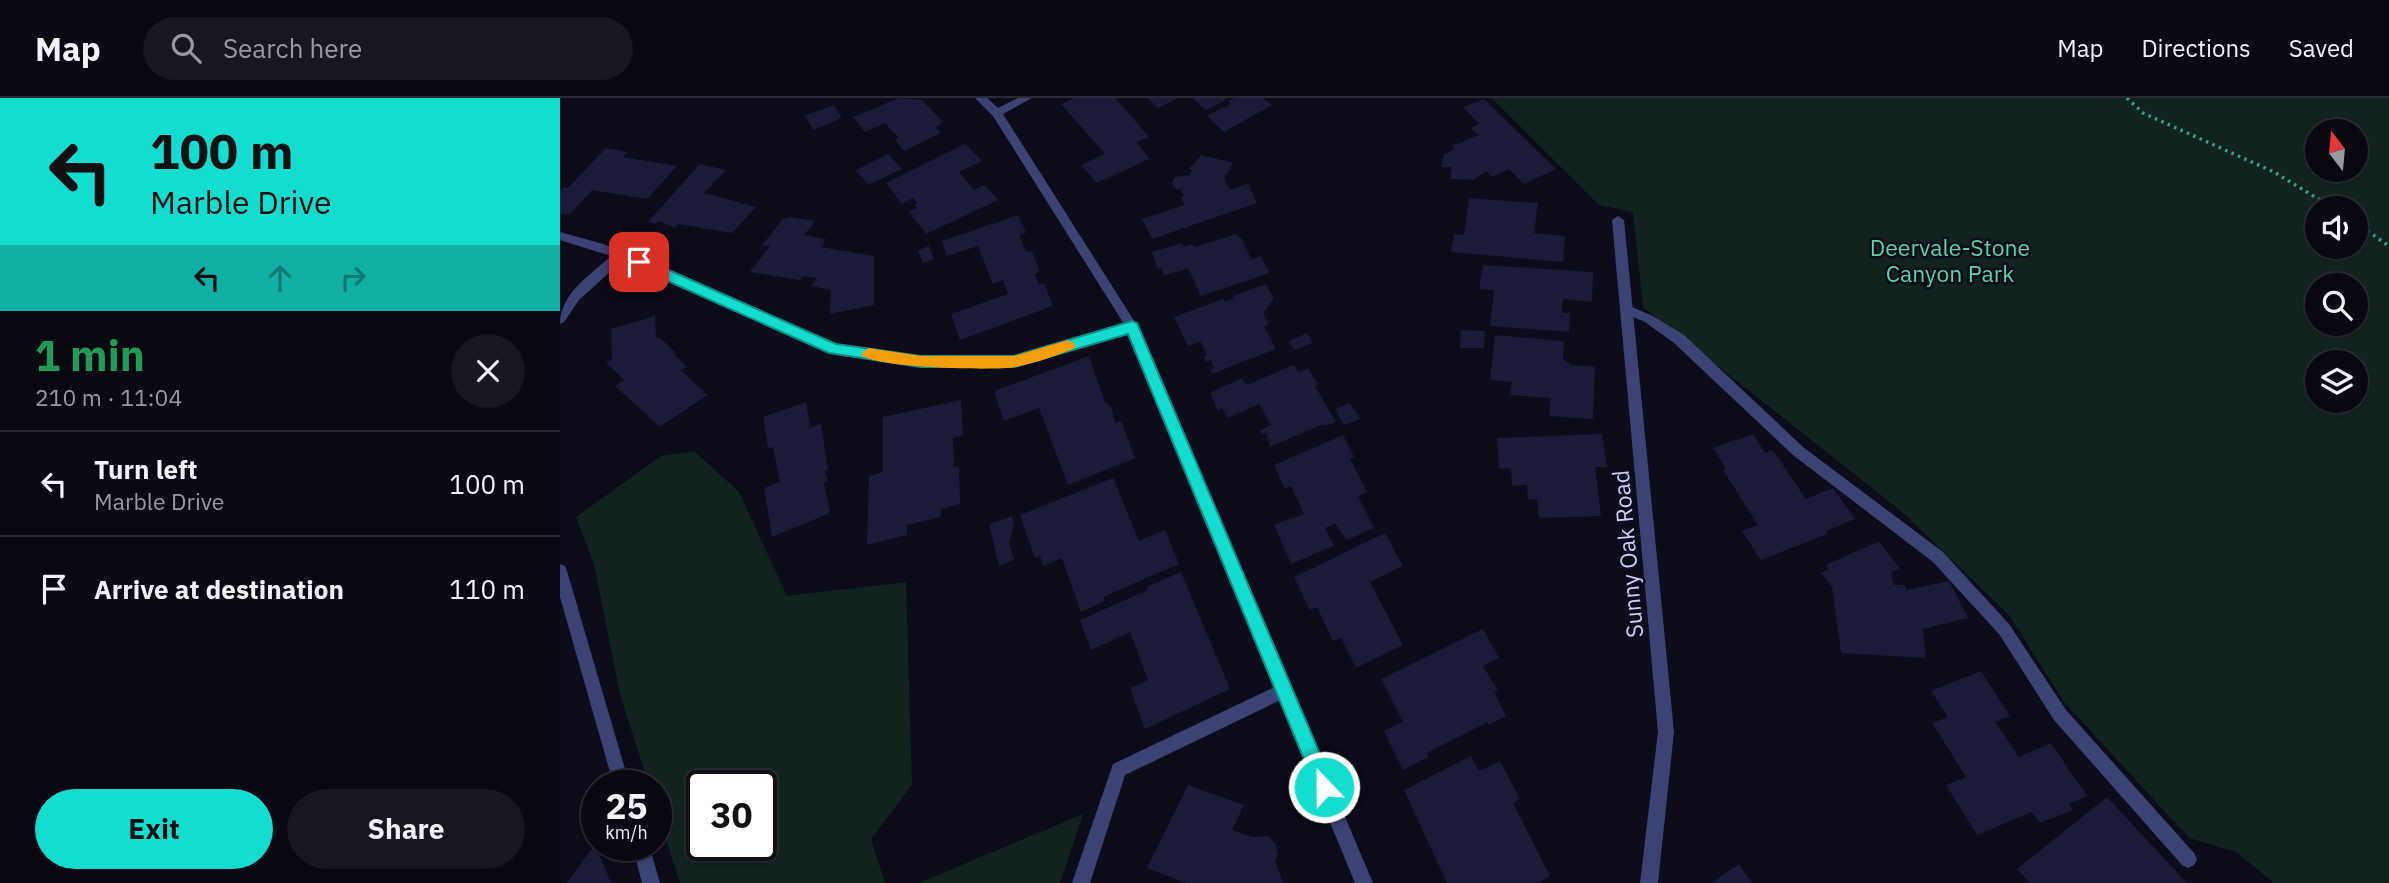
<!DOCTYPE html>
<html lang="en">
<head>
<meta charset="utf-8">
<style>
  :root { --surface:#090914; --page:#171722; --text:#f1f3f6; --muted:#999aa0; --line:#292a34; --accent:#14dcce }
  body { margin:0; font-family:"IBM Plex Sans",sans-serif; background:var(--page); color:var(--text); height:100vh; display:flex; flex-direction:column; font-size:26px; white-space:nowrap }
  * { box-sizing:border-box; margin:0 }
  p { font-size:23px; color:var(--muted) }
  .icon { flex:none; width:38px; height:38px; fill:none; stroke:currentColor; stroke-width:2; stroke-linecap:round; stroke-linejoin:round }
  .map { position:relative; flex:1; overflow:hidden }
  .drawer { display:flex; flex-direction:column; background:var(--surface); width:560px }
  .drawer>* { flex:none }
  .guide { background:#14dcce; color:#111; overflow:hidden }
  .needle { width:46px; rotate:344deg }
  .controls { position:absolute; left:1745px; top:21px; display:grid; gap:14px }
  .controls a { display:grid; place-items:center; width:63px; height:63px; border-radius:50%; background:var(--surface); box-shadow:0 2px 5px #0004,0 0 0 2px var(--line); font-size:35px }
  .speed { position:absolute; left:21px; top:672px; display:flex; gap:14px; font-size:35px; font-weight:700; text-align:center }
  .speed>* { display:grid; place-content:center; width:91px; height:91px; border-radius:50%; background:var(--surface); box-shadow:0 2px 5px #0004,0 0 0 2px var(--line); line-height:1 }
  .speed small { font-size:18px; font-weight:400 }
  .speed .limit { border:4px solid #111; border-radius:10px; background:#fff; color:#111 }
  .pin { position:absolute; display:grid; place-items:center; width:60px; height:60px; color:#fff; margin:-30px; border-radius:14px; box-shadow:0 4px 10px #0006 }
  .me { position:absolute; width:77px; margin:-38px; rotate:338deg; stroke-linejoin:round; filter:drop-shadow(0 0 5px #0008) }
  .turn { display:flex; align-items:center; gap:24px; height:147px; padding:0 35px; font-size:32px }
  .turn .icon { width:91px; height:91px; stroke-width:2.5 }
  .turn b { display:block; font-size:49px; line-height:60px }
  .lanes { display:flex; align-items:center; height:66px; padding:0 35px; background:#0003; justify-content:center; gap:35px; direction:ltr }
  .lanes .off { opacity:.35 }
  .round { display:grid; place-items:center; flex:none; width:74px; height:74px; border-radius:37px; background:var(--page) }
  .headline { display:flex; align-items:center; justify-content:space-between; height:119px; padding:0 35px }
  h1 { font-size:42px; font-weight:700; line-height:52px; color:#1e9e55 }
  .cta { display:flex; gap:14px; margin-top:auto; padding:14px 35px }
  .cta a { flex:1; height:80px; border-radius:42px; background:var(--accent); color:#111; font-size:28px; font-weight:700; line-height:80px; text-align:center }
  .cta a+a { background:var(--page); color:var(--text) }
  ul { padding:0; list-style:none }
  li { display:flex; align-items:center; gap:21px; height:105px; padding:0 35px; border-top:2px solid var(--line) }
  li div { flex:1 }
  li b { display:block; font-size:26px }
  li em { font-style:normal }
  header { display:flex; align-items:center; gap:42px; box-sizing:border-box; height:98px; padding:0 35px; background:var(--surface); border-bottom:2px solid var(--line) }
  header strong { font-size:33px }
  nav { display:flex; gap:38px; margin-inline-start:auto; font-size:24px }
  .search { width:490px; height:63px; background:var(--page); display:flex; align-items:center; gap:18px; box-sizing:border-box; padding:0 24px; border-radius:38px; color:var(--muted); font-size:26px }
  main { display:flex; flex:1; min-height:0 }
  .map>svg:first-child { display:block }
  .green { fill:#10231f; fill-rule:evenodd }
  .building { fill:#1b1a39 }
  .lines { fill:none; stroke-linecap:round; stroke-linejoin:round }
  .path { stroke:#37a289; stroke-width:3.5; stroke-dasharray:2.5 4.5; stroke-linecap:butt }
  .service { fill:#3b4375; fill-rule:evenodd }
  .minor { fill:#3b4375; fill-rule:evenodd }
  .route { fill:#14dcce; stroke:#0d8f86; stroke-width:2 }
  .slow { fill:#f59e0b }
  .labels { text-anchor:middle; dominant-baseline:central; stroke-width:5; stroke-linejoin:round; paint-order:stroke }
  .park-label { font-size:23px; fill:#5ed2a2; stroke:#0c0c1a }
  .street-label { font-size:23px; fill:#cacdfa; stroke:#0c0c1a }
</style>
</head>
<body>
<header>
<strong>Map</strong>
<div class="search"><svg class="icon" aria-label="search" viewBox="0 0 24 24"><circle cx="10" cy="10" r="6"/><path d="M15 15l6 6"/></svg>Search here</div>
<nav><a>Map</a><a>Directions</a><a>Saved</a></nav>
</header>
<main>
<section class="drawer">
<div class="guide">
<div class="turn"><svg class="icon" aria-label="left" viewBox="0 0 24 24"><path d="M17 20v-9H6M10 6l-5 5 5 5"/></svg><div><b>100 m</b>Marble Drive</div></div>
<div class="lanes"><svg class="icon" aria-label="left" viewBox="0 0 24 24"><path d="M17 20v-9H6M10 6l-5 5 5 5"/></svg><svg class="icon off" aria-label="ahead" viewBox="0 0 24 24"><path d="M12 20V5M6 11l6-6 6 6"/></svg><svg class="icon off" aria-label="right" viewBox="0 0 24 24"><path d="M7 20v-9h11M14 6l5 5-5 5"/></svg></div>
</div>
<div class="headline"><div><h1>1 min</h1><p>210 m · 11:04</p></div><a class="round"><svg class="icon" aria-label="close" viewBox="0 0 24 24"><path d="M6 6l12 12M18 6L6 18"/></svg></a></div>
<ul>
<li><svg class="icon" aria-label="left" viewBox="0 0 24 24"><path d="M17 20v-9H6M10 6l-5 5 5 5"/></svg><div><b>Turn left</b><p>Marble Drive</p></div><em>100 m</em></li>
<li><svg class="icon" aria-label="arrive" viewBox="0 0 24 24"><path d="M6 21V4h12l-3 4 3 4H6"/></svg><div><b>Arrive at destination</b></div><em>110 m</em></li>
</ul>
<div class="cta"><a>Exit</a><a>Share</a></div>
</section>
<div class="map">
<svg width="1829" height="785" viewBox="0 0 1829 785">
  <rect width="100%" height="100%" fill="#0c0c1a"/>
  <!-- green -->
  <g class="green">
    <path d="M932 0H1829V785H1714L1676 754 1629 740 1504 604 1449 517 1341 413 1083 209 1073 114 1039 107ZM1757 33H1796V72H1757ZM1757 110H1796V149H1757ZM1757 187H1796V226H1757ZM1757 264H1796V303H1757Z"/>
    <path d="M134 353 179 394 227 498 346 484 352 687 311 741 325 785H120L96 710V688H89L60 596 34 466 16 419 101 358ZM142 688H201V747H142Z"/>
    <path d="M523 716 500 785H359Z"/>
  </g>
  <!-- building -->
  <g class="building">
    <path d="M339 0 362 2 383 24 376 29 381 35 344 53 335 42 339 40 325 25 305 34 293 19Z"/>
    <path d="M514 0H555L589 39 577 44 589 61 537 85 521 67 545 56 501 6Z"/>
    <path d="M588 0H618L598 10Z"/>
    <path d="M632 0H664L666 2 646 12Z"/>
    <path d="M675 0H703L712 7 664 34 647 18 671 6 668 3Z"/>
    <path d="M924 1 996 71 964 86 949 71 932 79 926 73 914 82 890 81 892 69H881L884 56 895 51 892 48 918 37 911 30 919 26 903 9Z"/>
    <path d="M274 7 282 20 253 32 245 18Z"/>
    <path d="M405 46 422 63 399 74 414 92 425 87 438 102 366 136 349 114 357 110 355 107 358 106 353 100 342 106 326 85Z"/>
    <path d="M46 50 68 54 63 59 117 68 87 101 32 92 9 117 0 116V93L4 89 8 90Z"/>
    <path d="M328 56 342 71 308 87 296 72Z"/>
    <path d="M641 57 673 65 664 80 670 92 688 86 697 105 592 141 582 121 625 107 621 99 624 98 621 92 615 91 612 85 615 79 629 77 632 72 629 71Z"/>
    <path d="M140 66 166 72 144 95 196 109 172 135 118 126 115 130 99 123 97 126 88 124Z"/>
    <path d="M909 100 978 105 974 135 1005 138 1003 164 891 154 894 136 904 137Z"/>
    <path d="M458 117 466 135 459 137 466 154 472 153 480 174 475 176 479 187 484 185 493 208 400 242 391 216 448 196 443 182 433 186 418 148 387 158 382 143Z"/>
    <path d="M229 119 255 123 244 137 266 141 261 149 314 158V207L270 216 271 192 251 188 257 180 243 178 240 182 190 174 210 148 202 147 223 121Z"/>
    <path d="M676 136 681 140 691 161 701 158 710 175 641 198 628 170 604 178 601 170 598 171 592 154 622 145 623 149 633 146 635 149Z"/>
    <path d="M369 148 374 161 363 165 358 152Z"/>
    <path d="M923 167 1033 174 1032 204 1003 201 1002 215H1010L1009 234 930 228 934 192 919 191Z"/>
    <path d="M706 186 714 201 703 215 709 226 704 228 716 251 652 276 650 272 654 270 651 262 646 264 644 258 647 257 640 243 628 248 614 219 663 201 665 204 674 200 673 198Z"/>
    <path d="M95 218 96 240 99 239 116 255 114 256 127 269 121 272 147 297 100 329 55 288 64 282 46 264 52 261 51 231Z"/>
    <path d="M901 232 925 233 924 250H900Z"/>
    <path d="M747 235 753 245 734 252 729 243Z"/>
    <path d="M935 237 1004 243 1003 261 1012 267 1035 269 1033 321 989 318 991 300 950 297 952 284 930 282Z"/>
    <path d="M529 258 545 304 552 310 555 325 561 323 575 360 508 387 479 310 444 323 434 293Z"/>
    <path d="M734 267 738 274 748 270 758 286 755 288 776 324 764 328 763 326 710 349 706 335 702 336 700 332 711 327 699 306 668 320 662 310 658 312 650 295 682 280 686 287Z"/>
    <path d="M401 302 403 337 393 340 394 369 399 368 400 406 381 411V419L347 427V437L307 447 309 378 323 374V319Z"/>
    <path d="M246 304 250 329 261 326 268 372 265 373 268 383 264 385 270 415 212 439 204 390 220 384 213 349 208 350 203 319Z"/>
    <path d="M790 305 800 321 784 327 775 311Z"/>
    <path d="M1042 336 1047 369H1035L1041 418 979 420 977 401H968L967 387 952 388 951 370 939 371 937 340Z"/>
    <path d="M1193 336 1205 355 1213 352 1246 401 1273 390 1295 421 1265 433 1267 436 1201 462 1182 433 1198 427 1163 372 1166 371 1153 350Z"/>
    <path d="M783 337 794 359 790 361 807 394 798 398 814 430 787 442 775 426 765 430 774 448 731 466 714 427 744 416 731 388 725 391 714 367Z"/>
    <path d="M553 380 579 443 605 432 619 466 543 499 545 503 521 514 502 460 483 468 480 458 475 460 460 417Z"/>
    <path d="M452 418 454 428 449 444 454 462 439 468 429 426Z"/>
    <path d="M825 435 843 468 810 484 843 547 796 570 781 540 773 543 757 509 750 512 734 479Z"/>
    <path d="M1319 443 1340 471 1331 474 1334 487H1345L1346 492 1389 483 1408 520 1363 531 1366 560 1281 555 1272 489 1261 475 1269 471 1266 467Z"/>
    <path d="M621 474 670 591 585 631 570 590 588 582 570 534 531 552 520 522 588 492 586 489Z"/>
    <path d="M923 531 939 560 923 568 938 593 934 594 946 618 929 627 928 624 867 655 869 659 843 672 824 633 843 624 821 581Z"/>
    <path d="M1421 573 1450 618 1435 624 1459 659 1491 645 1527 698 1509 706 1513 712 1480 725 1472 714 1417 737 1386 687 1406 679 1372 625 1388 619 1371 593Z"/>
    <path d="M911 658 919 673 940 663 960 701 953 705 990 778 978 785H887L844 692Z"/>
    <path d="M628 687 684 707 672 732 692 739 708 738 715 745 718 756 715 763 723 785H626L587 770Z"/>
    <path d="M1547 699 1627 785H1470L1457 771Z"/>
    <path d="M35 746 51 785H7Z"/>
    <path d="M1179 766 1192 785H1151Z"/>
  </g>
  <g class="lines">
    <!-- path -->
    <g class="path">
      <path d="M1567 0 1583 15 1714 74 1773 110"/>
      <path d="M1796 125 1829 148"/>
    </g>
    <!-- service -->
    <g class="service">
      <path d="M1067 207 1093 218 1124 237 1243 349 1383 454 1449 526 1506 612 1634 755 1637 761 1634 767 1628 770 1622 767 1494 622 1439 536 1373 464 1233 357 1114 245 1085 224 1063 215 1061 212Z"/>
      <path d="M725 584 731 587 733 592 731 597 565 677 530 785H512L553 666Z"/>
    </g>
    <!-- minor -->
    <g class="minor">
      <path d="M415 0H427L438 10 458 0H472L443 16 578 229 813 785H795L568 235 454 268 361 269 269 255 112 182 62 163 19 202 4 224 0 226C0 196 30 177 51 158L0 142V134L43 146 120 176 276 246 361 259 454 258 564 226 433 18Z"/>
      <path d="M1058 118 1064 122 1114 634 1098 785H1080L1098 634 1052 122Z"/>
      <path d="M0 466 5 468 7 473 70 688H54L0 499Z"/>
      <path d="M72 747H89L100 785H82Z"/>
    </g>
  </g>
  <!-- route -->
  <path class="route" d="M79 159 276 246 361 258H454L572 223 577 225 774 689 771 695 764 698 758 695 568 236 454 269H361L269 255 74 168V161Z"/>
  <!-- slow -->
  <path class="slow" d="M508 242 516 247 513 251C495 258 475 265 456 269 435 273 310 270 301 256L308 250 361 258H454Z"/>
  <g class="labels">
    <!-- park labels -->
    <g class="park-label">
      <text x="1390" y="149">Deervale-Stone<tspan x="1390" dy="26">Canyon Park</tspan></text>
    </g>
    <!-- street labels -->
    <g class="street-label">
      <text transform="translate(1067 456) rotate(-95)">Sunny Oak Road</text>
    </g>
  </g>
</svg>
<div class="controls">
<a><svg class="needle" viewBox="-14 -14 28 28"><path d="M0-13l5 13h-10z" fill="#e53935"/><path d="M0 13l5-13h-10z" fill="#999aa0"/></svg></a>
<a><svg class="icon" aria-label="sound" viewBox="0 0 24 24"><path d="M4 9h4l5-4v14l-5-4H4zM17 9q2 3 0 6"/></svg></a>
<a><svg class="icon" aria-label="search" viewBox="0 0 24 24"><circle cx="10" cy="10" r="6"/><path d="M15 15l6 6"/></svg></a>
<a><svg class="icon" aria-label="layers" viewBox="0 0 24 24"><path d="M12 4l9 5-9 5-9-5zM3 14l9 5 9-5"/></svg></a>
</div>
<div class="speed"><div>25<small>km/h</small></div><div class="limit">30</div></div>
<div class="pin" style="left:79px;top:164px;background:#d93025"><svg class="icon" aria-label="arrive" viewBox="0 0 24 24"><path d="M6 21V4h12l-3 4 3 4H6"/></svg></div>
<svg class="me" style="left:764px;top:689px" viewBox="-20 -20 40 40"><circle r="17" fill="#14dcce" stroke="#fff" stroke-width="3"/><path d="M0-11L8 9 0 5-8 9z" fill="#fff"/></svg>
</div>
</main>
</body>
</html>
